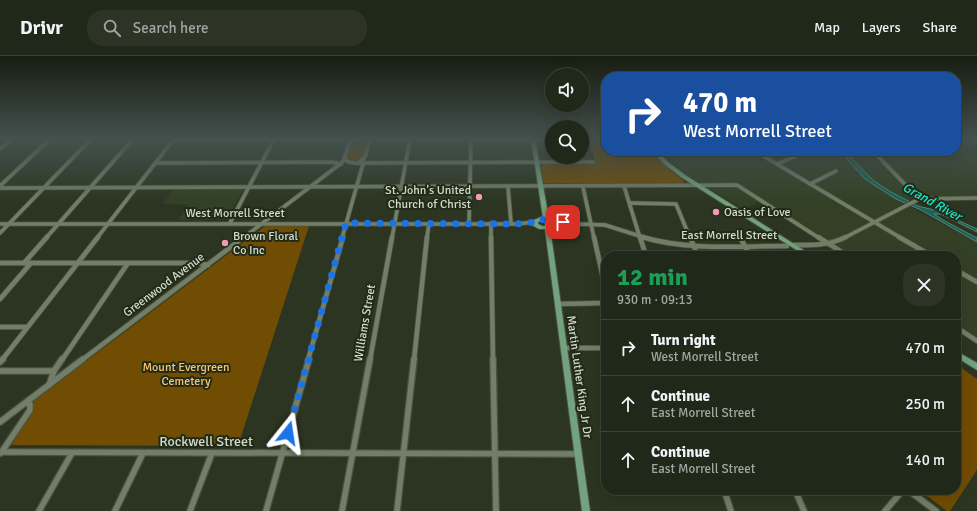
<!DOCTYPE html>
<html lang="en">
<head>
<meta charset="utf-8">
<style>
  :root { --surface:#202819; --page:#2d3426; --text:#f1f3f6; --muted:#a2a6a2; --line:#3d4438 }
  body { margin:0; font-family:Signika,sans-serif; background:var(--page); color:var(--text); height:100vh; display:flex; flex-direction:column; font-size:15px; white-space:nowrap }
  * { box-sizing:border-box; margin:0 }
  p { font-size:13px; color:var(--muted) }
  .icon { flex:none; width:22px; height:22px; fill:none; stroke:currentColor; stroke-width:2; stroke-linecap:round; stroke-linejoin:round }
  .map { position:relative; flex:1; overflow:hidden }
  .drawer { position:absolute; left:601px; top:195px; width:360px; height:244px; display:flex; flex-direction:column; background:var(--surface); border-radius:16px; box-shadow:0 4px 16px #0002,0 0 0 1px var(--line) }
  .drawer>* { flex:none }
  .top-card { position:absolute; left:601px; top:16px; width:360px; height:84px; border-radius:16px; box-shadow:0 4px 16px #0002,0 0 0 1px var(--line); background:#1a4fa0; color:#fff; overflow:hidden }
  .fabs { position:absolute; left:545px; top:12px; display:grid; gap:8px }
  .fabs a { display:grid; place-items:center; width:44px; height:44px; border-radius:50%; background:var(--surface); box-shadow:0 4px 16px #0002,0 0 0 1px var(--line); font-size:20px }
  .pin { position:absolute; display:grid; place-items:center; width:34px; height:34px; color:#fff; margin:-17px; border-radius:8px; box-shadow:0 2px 6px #0006 }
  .me { position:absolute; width:44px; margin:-22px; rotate:15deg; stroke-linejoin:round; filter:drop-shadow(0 0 3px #0008) }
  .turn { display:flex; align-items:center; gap:14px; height:84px; padding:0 16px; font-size:18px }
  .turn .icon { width:52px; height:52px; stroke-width:2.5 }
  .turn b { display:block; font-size:28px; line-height:34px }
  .round { display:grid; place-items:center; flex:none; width:42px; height:42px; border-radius:16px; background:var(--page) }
  .head { display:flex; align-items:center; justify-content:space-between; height:68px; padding:0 16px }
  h1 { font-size:24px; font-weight:700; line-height:30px; color:#1e9e55 }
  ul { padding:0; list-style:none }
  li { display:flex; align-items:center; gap:12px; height:56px; padding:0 16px; border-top:1px solid var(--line) }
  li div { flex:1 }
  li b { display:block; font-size:15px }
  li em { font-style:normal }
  header { display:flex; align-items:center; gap:24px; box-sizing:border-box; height:56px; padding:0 20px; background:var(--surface); border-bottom:1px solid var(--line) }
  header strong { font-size:19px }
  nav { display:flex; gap:22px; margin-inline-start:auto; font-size:14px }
  .search { width:280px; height:36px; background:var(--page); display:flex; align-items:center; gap:10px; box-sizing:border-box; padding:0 14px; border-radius:16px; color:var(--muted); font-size:15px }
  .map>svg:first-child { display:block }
  .built { fill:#334025 }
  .green { fill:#714c03 }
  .water { fill:#1c6258; stroke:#53867b }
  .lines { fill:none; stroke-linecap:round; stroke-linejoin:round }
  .minor-far2-casing { stroke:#495240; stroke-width:5 }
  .minor-far1-casing { stroke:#495240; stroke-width:6 }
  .minor-casing { stroke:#495240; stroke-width:8 }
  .major-casing { stroke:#495240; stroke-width:2 }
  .minor-far2 { stroke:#727e67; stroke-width:3.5 }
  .minor-far1 { stroke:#727e67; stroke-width:4.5 }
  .minor { stroke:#727e67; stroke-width:5.5 }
  .major { fill:#73a27e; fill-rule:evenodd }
  .route { stroke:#1a73e8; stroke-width:7; stroke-dasharray:0 12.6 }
  .poi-dot { fill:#f09ab7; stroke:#222b17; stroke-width:1.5 }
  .labels { text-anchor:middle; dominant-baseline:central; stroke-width:4; stroke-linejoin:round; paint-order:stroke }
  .poi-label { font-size:12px; fill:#d3dacd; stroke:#222b17; text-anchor:start }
  .street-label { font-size:12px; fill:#d3dacd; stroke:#222b17 }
  .park-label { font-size:12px; fill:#fac573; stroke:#222b17 }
  .water-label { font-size:13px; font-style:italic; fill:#16e5ce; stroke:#222b17 }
  .near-street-label { font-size:14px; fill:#d3dacd; stroke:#222b17 }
</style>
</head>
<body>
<header>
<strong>Drivr</strong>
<div class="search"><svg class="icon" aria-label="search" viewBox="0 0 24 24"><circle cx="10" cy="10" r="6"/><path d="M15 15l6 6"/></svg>Search here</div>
<nav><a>Map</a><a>Layers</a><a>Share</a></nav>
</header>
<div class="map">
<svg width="977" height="455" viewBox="0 0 977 455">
  <rect width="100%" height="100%" fill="#2b3521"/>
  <!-- built -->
  <g class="built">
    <path d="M956 83H977V96H975L977 98V143L913 142 903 147 977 186V286L956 272V200H845L761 145 743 153 684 117 661 95H956Z"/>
    <path d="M173 134H243L227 163 178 164 188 149 163 148Z"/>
  </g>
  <!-- green -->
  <g class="green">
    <path d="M351 85H369L363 103 357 106 345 105Z"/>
    <path d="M590 86H606V95H650L666 111 684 125 683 127H543L541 107 595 106Z"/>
    <path d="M265 170H309L238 390 10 389 34 352 32 346Z"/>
    <path d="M956 308 977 323V414L950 455H947L919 434H956Z"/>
  </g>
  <!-- water -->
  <path class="water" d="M838 95H844L874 125 891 136 918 150 934 154 939 153 946 155 955 163 977 173V176L941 158H934L943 164 977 182V186L921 154 896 143 871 127 864 122 847 103Z"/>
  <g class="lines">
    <defs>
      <g id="minor-far2">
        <path d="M375 83H533"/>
        <path d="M539 83H552"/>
        <path d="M582 83H592"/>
        <path d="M597 83H606"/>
        <path d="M173 84 365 83 369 86"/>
        <path d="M0 93 12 83"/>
        <path d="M755 95 901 182"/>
        <path d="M873 95 919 143"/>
        <path d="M344 103 349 106 356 107 593 106"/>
        <path d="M360 105 365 101 370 83"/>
        <path d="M156 107 332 106 341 108"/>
        <path d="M777 108 801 98"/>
        <path d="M810 128 836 115"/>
        <path d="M0 130 50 83"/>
        <path d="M624 130 640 182"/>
        <path d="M508 131 511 167"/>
        <path d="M583 131 594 182"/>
        <path d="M0 132 737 129 819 182"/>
        <path d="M630 147 676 148 690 182"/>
        <path d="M230 167 274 83"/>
        <path d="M469 167 471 83"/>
        <path d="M491 167V182"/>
        <path d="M0 168H516L535 166"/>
        <path d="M548 170 578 168 605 169 646 182"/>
        <path d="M0 177 91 83"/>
        <path d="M739 178 741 182"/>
        <path d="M46 182 133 83"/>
        <path d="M97 182 174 83"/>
        <path d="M243 182 340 108 344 104 350 85 355 83"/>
        <path d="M342 182 363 108V103"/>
        <path d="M392 182 410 83"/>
        <path d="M427 182 429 167"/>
        <path d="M844 182 919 143 977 142"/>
      </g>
      <g id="minor-far1">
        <path d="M491 181 493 304"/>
        <path d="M594 181 606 235"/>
        <path d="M640 181 646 200"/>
        <path d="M642 181C689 195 739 190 787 190"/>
        <path d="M690 181 698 200"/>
        <path d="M740 181 750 200"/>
        <path d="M818 181 848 200"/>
        <path d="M899 181 932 200"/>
        <path d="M794 189C814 189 827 190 846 181"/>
        <path d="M0 207H197L208 209"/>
        <path d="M24 207 47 181"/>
        <path d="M956 214 977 226"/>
        <path d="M0 243 31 207"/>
        <path d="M558 248 606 247"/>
        <path d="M0 271H27"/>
        <path d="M956 271 977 285"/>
        <path d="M564 292H606"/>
        <path d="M2 304 98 181"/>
        <path d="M62 304 128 207"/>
        <path d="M82 304 244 181"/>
        <path d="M308 304 343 181"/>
        <path d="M370 304 392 181"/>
        <path d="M414 304 427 181"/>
      </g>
      <g id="minor">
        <path d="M493 303 496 455"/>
        <path d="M0 306 3 303"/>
        <path d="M0 315H54"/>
        <path d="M49 329 54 315 62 303"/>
        <path d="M0 366 83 303"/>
        <path d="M2 396 579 398"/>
        <path d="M1 397 30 354V348L26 347"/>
        <path d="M724 434 731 455"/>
        <path d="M795 434 804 455"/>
        <path d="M908 434 936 455"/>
        <path d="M39 455 72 397"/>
        <path d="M115 455 143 397"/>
        <path d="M190 455 212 397"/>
        <path d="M266 455 309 303"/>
        <path d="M342 455 370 303"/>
        <path d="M397 455 414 303"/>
        <path d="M885 455 903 434"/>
      </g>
      <g id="major">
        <path d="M531 83H535L549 164 551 166 550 171 590 455H582L545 173H539L532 169 534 164 541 161 543 162ZM541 165 545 167V170H542L538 168V166Z"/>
        <path d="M652 95H657L668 106 685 119 813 200H806L681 121 664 108Z"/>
        <path d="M956 295 977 307V314L956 301Z"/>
      </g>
    </defs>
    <!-- minor-far2 casing -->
    <use href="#minor-far2" class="minor-far2-casing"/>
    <!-- minor-far1 casing -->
    <use href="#minor-far1" class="minor-far1-casing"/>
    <!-- minor casing -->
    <use href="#minor" class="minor-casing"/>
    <!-- major casing -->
    <use href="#major" class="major-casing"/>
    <!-- minor-far2 -->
    <use href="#minor-far2" class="minor-far2"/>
    <!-- minor-far1 -->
    <use href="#minor-far1" class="minor-far1"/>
    <!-- minor -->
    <use href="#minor" class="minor"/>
    <!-- major -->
    <use href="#major" class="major"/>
  </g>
  <!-- sky -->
  <linearGradient id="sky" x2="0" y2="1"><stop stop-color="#181d12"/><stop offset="0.56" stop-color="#44514e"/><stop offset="1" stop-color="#44514e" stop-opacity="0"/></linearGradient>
  <rect width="977" height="147" fill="url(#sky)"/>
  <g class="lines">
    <!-- route -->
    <path class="route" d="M288 377 346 167 516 168 535 166 541 163 548 166H563"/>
  </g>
  <!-- markers -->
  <g class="poi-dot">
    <circle cx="479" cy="141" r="4"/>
    <circle cx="716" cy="156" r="4"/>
    <circle cx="225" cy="187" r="4"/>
  </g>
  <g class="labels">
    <!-- poi labels -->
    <g class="poi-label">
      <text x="471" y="134" text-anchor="end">St. John's United<tspan x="471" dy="14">Church of Christ</tspan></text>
      <text x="724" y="156">Oasis of Love</text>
      <text x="233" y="180">Brown Floral<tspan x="233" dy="14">Co Inc</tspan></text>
    </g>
    <!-- street labels -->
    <g class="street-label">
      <text x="235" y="157">West Morrell Street</text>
      <text x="729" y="179">East Morrell Street</text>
      <text transform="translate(164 229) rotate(-37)">Greenwood Avenue</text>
      <text transform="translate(365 267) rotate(-80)">Williams Street</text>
      <text transform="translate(579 321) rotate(82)">Martin Luther King Jr Dr</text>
    </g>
    <!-- park labels -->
    <g class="park-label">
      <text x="186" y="311">Mount Evergreen<tspan x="186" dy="14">Cemetery</tspan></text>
    </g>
    <!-- water labels -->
    <g class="water-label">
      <text transform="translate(932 146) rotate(29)">Grand River</text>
    </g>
    <!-- near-street labels -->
    <g class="near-street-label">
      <text x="206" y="385">Rockwell Street</text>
    </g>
  </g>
</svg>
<div class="fabs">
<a><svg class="icon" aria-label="sound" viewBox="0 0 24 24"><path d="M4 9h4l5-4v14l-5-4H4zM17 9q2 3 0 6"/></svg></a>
<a><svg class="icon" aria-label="search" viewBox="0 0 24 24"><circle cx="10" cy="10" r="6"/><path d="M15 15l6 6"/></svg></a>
</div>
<div class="pin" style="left:563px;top:166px;background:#d93025"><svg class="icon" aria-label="arrive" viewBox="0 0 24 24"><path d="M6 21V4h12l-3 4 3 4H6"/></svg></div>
<svg class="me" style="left:288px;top:377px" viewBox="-20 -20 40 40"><path d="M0-17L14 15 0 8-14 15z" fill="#1a73e8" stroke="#fff" stroke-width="4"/></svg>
<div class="top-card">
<div class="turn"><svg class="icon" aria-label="right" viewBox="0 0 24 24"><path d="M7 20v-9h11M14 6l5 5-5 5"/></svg><div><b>470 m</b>West Morrell Street</div></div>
</div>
<section class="drawer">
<div class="head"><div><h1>12 min</h1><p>930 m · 09:13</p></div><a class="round"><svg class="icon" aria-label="close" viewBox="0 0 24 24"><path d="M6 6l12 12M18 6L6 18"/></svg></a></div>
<ul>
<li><svg class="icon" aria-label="right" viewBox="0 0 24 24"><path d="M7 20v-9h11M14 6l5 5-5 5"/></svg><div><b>Turn right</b><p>West Morrell Street</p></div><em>470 m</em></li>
<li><svg class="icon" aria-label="ahead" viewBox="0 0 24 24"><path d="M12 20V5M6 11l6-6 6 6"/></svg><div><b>Continue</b><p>East Morrell Street</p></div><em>250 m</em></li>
<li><svg class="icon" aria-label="ahead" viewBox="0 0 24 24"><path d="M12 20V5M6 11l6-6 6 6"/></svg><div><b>Continue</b><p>East Morrell Street</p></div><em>140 m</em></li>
</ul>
</section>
</div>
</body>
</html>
